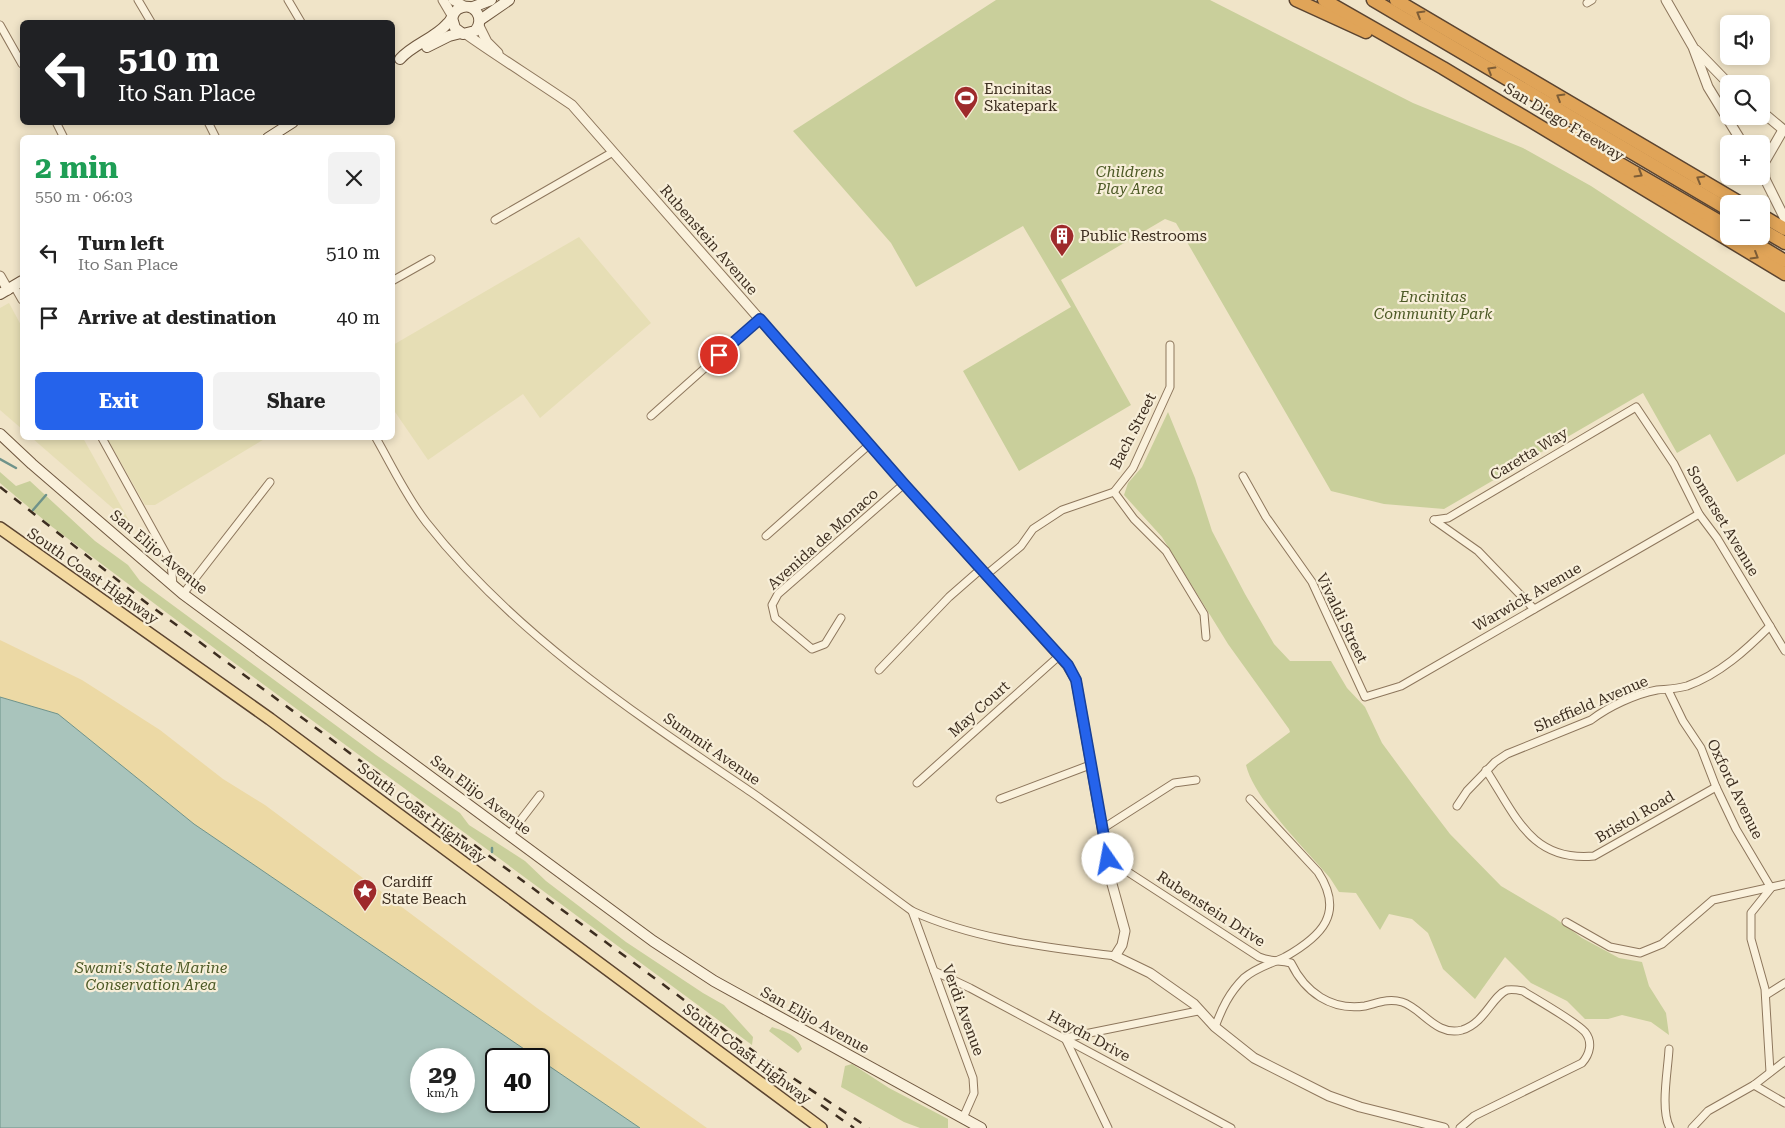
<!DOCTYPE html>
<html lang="en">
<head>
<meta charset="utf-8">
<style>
  :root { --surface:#fff; --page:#f2f2f2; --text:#222; --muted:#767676; --accent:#2563eb }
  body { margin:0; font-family:"Roboto Serif",serif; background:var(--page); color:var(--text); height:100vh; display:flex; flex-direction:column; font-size:19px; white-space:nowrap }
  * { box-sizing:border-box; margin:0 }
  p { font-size:16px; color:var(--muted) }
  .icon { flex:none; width:28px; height:28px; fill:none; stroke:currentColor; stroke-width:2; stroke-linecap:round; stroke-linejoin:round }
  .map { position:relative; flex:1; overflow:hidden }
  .panel { position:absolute; left:20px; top:135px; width:375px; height:305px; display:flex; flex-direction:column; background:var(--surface); border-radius:8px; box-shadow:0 2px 8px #0003 }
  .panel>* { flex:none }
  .banner { position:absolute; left:20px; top:20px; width:375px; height:105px; border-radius:8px; box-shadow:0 2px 8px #0003; background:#202124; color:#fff; overflow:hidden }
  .tools { position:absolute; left:1720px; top:15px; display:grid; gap:10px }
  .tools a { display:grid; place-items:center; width:50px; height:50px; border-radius:8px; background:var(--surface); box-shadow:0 2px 8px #0003; font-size:25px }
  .speed { position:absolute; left:410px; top:1048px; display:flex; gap:10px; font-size:25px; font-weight:700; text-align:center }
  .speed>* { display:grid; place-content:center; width:65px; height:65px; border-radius:50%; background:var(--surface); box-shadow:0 2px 8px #0003; line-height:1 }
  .speed small { font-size:12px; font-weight:400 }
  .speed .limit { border:2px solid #111; border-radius:8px; background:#fff; color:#111 }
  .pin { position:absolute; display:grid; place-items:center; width:42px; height:42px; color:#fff; margin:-21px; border:2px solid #fff; border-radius:50%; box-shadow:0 1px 5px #0007 }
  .me { position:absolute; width:55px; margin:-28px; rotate:348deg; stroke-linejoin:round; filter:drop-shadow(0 0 4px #0008) }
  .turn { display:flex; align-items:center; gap:18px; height:105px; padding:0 15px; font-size:22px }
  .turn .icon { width:65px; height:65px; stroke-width:2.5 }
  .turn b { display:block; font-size:35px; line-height:42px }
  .round { display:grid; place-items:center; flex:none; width:52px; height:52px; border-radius:8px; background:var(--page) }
  .summary { display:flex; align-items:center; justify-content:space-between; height:85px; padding:0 15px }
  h1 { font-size:30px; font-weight:700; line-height:38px; color:#1e9e55 }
  .button { display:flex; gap:10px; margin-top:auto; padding:10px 15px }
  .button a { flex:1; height:58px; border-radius:8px; background:var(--accent); color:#fff; font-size:20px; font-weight:700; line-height:58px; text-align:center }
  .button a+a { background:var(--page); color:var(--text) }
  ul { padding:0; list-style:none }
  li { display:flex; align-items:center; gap:15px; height:65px; padding:0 15px }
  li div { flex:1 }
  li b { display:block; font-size:19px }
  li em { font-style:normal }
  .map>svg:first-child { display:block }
  .farmland { fill:#e6deb5 }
  .green { fill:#c9cf9b }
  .sand { fill:#ecd9a5 }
  .water { fill:#a9c4bc; stroke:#6f938a; fill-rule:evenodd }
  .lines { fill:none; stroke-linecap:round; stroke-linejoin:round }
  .stream { stroke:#6f938a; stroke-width:2.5 }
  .minor-casing { stroke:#8d765c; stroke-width:9 }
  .tertiary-casing { stroke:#8d765c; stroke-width:11 }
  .secondary-casing { stroke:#6f573f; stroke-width:12 }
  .primary-casing { stroke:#5b4430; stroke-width:14 }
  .motorway-casing { stroke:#5b4430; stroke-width:15 }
  .minor { stroke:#faf1dc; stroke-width:7 }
  .tertiary { stroke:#faf1dc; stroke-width:9 }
  .secondary { stroke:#faf1dc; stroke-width:10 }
  .primary { stroke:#f3d9a0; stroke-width:11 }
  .motorway { stroke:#e0a458; stroke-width:12 }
  .rail { stroke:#3d2e20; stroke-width:2.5; stroke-dasharray:9 9; stroke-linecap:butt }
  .oneway { stroke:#7e5d36 }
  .route-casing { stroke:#184099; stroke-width:12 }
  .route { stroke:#2563eb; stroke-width:9 }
  .labels { text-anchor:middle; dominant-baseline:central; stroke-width:4.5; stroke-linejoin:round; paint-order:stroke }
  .poi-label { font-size:15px; fill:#3d2e20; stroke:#f7eed8; text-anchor:start }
  .street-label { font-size:15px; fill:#3d2e20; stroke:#f7eed8 }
  .park-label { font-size:15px; font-style:italic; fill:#4d5a26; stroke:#f7eed8 }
</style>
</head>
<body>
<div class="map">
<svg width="1785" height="1128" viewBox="0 0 1785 1128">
  <rect width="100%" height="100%" fill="#f0e4c8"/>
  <!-- farmland -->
  <g class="farmland">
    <path d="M579 237 651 323 540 418 523 394 428 460 393 409V345Z"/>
    <path d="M9 303 22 327V429L0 410V308Z"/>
    <path d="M32 438H83L131 524Z"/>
    <path d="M107 438H266L155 505H145Z"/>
  </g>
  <!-- green -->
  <g class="green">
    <path d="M996 0H1210L1413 103 1523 148 1591 186 1785 313V454L1737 482 1710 434 1677 453 1643 393 1444 509 1384 504 1331 491 1176 223 1165 219 1061 280 1131 405 1019 471 963 371 1071 307 1023 226 916 287 891 243 793 131Z"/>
    <path d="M1168 412 1195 478 1212 531 1245 594 1274 644 1290 661H1331L1347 688 1365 707 1382 743 1421 796 1450 834 1501 886 1555 918 1582 938 1619 958 1642 962 1649 986 1666 1013 1669 1035 1651 1022 1622 1015 1608 1019H1585L1567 1001 1531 983 1505 957 1475 999 1443 969 1428 933 1412 919 1389 914 1380 930 1356 893 1339 892 1330 878C1306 850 1254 799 1246 765L1290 732 1289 729 1228 644 1162 537 1124 495 1128 483 1142 467Z"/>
    <path d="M0 472 16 486 30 481 95 541 128 565 140 581 376 755 460 813 469 825 525 861 546 881 626 942 703 993 724 1005 753 1037 752 1045 183 625 51 526 0 483Z"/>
    <path d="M772 1027C786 1032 797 1034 802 1049L798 1053 769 1031Z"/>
    <path d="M852 1064 889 1088 948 1119V1128H920L904 1122 841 1087 845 1066Z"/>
  </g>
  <!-- sand -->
  <path class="sand" d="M0 640 82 680 160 730 223 779 265 805 537 1008 707 1128H640L194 824 58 714 0 697Z"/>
  <!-- water -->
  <path class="water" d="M0 697 58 714 194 824 640 1128H0ZM421 1059H464V1101H421ZM496 1059H539V1101H496Z"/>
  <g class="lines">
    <!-- stream -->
    <g class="stream">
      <path d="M0 459 16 468"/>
      <path d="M33 510 46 495"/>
      <path d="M492 852V848"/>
    </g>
    <defs>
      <g id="minor">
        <path d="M138 0 151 22"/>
        <path d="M288 0 301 22"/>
        <path d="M1587 3 1592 0"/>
        <path d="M0 25 22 64"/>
        <path d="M56 122 64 138"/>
        <path d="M208 122 216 138"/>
        <path d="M495 220 613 152"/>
        <path d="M392 281 431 259"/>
        <path d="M14 286 22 300"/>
        <path d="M651 416 760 319"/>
        <path d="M102 438 171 563 173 585"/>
        <path d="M376 438C392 466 406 496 426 522 514 634 634 713 751 792 806 830 858 872 912 911 976 940 1046 947 1115 956"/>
        <path d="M1243 476 1266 517 1312 582 1365 697 1401 686 1699 514"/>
        <path d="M1114 492 1134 519 1166 551 1204 614 1206 637"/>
        <path d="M1434 520 1448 518 1636 407 1674 464 1699 514 1717 538 1785 651"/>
        <path d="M1434 520 1478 551 1534 609"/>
        <path d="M766 536 870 444"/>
        <path d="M986 575 1021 546 1033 529 1062 510 1114 492 1133 468 1170 387V345"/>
        <path d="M183 594 270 482"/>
        <path d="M841 618 825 644 812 649 775 618 772 605 778 594 904 484"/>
        <path d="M879 670 949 597 981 569"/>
        <path d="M1668 690 1683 721 1701 748 1716 787 1736 829 1771 888 1751 913V939L1765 989 1770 1072"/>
        <path d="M1486 770C1516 816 1531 862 1594 856L1716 787"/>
        <path d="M917 783 1059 656"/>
        <path d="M1000 799 1090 765"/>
        <path d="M1457 806 1467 791 1495 762 1507 754 1591 720C1608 707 1635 694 1657 690 1667 689 1676 689 1687 686 1720 674 1746 650 1770 626"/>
        <path d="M1102 829 1174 783 1196 780"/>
        <path d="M510 834 540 795"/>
        <path d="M1108 859 1259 957C1271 962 1278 960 1291 963 1305 992 1331 1011 1365 1006 1378 1003 1388 998 1402 1002 1422 1008 1436 1037 1462 1030 1485 1023 1492 996 1507 990 1512 989 1518 990 1523 991 1537 1000 1575 1021 1585 1032 1593 1042 1590 1054 1582 1063L1474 1116 1460 1128"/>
        <path d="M912 911 973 1078 974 1093 963 1118"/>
        <path d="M1566 922 1610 947 1640 953 1662 944 1713 900 1785 884"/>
        <path d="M934 971 970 988 1231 1128"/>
        <path d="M1766 995 1785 983"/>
        <path d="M1215 1027C1222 1008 1229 993 1244 978 1257 967 1271 964 1285 957 1322 936 1345 913 1318 872L1250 799"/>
        <path d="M1669 1049C1668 1070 1660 1110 1670 1128"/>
        <path d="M1754 1085 1785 1103"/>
        <path d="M1108 1128 1065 1038 1198 1011"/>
        <path d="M1692 1128 1708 1111 1754 1085 1785 1061"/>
      </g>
      <g id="tertiary">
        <path d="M443 0 453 17"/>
        <path d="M453 0 464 6"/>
        <path d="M1666 0 1693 47 1708 87 1743 144"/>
        <path d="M479 26 487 42 498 53"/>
        <path d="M466 34C500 58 537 81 572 105L904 484 1067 665 1076 680 1112 884 1125 931 1122 945 1115 956 1150 973 1194 1004 1215 1027 1254 1058 1329 1096 1360 1107 1444 1128"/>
        <path d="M1696 50 1729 84"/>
        <path d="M1761 111 1785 131"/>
        <path d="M1763 175 1785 219"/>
        <path d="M1765 180 1764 163 1783 130"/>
        <path d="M0 276 8 290"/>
      </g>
      <g id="secondary">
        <path d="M473 7 491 0"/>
        <path d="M480 20 509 0"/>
        <path d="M427 47 449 36 461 33"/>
        <path d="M400 59C413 44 434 39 447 24 452 20 453 12 458 9 474 0 486 19 475 31L463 34 455 28 452 18"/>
        <path d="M268 138 293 122"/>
        <path d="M0 294 22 281"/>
        <path d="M0 434 32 464 183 594 653 941 714 981 981 1128"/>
      </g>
      <path id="primary" d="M0 528 270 719 821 1128"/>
      <g id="motorway">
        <path d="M1296 0 1366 32"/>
        <path d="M1324 0 1443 68 1785 274"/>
        <path d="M1373 0 1729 210"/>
        <path d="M1396 0 1742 204"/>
        <path d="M1560 129 1729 227"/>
        <path d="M1761 215 1785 229"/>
        <path d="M1761 229 1785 243"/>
        <path d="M1744 236 1785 261"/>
      </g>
    </defs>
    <!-- minor casing -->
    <use href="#minor" class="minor-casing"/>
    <!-- tertiary casing -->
    <use href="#tertiary" class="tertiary-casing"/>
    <!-- secondary casing -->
    <use href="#secondary" class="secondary-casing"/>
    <!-- primary casing -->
    <use href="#primary" class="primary-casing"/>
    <!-- motorway casing -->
    <use href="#motorway" class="motorway-casing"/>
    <!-- minor -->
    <use href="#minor" class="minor"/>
    <!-- tertiary -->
    <use href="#tertiary" class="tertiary"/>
    <!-- secondary -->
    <use href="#secondary" class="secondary"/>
    <!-- primary -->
    <use href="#primary" class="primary"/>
    <!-- motorway -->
    <use href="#motorway" class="motorway"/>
    <!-- rail -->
    <g class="rail">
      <path d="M0 487 144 601 764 1059 869 1128"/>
      <path d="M821 1105 854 1128"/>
    </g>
  </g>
  <!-- one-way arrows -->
  <defs><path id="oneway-chevron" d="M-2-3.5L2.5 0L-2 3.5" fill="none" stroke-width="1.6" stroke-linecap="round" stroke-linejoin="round" transform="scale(1.25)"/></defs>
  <g class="oneway">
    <use href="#oneway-chevron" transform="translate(1420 14) rotate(-149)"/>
    <use href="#oneway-chevron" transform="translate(1491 70) rotate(-149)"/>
    <use href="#oneway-chevron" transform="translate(1560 97) rotate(-149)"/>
    <use href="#oneway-chevron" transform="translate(1639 174) rotate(31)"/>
    <use href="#oneway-chevron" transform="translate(1700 179) rotate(-150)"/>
    <use href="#oneway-chevron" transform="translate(1755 256) rotate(31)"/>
  </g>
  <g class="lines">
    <defs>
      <path id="route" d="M719 355 760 319 904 484 1068 665 1076 680 1108 859"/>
    </defs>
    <!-- route casing -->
    <use href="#route" class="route-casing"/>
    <!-- route -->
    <use href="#route" class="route"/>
  </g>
  <!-- icons -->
  <defs>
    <symbol id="stadium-pin" viewBox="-11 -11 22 30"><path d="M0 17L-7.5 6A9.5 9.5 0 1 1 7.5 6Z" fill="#9e2a2b" stroke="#f7eed8"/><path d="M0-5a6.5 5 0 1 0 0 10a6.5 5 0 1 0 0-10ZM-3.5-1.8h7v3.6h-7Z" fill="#fff"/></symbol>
    <symbol id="building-pin" viewBox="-11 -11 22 30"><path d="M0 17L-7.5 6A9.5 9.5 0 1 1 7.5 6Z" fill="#9e2a2b" stroke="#f7eed8"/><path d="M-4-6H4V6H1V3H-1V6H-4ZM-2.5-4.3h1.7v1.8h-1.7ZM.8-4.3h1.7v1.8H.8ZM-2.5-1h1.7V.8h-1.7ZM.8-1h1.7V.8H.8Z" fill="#fff"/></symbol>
    <symbol id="sight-pin" viewBox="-11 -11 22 30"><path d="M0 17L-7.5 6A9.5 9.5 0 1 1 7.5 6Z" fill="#9e2a2b" stroke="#f7eed8"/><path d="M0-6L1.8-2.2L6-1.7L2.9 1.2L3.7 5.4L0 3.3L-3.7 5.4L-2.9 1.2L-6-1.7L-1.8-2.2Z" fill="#fff"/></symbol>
  </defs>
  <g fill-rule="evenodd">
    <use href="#stadium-pin" x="952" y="84" width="28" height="38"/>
    <use href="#building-pin" x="1048" y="222" width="28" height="38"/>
    <use href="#sight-pin" x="351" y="877" width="28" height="38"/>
  </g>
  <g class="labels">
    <!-- poi labels -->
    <g class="poi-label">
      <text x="984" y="89">Encinitas<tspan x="984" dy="17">Skatepark</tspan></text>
      <text x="1080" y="236">Public Restrooms</text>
      <text x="382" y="882">Cardiff<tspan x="382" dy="17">State Beach</tspan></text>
    </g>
    <!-- street labels -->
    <g class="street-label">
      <text transform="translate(1564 122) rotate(31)">San Diego Freeway</text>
      <text transform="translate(709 240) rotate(49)">Rubenstein Avenue</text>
      <text transform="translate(1133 431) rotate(-63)">Bach Street</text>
      <text transform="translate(1529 454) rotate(-31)">Caretta Way</text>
      <text transform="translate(1723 521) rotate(59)">Somerset Avenue</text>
      <text transform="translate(823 539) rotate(-42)">Avenida de Monaco</text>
      <text transform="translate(159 552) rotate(40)">San Elijo Avenue</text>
      <text transform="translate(93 576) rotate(35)">South Coast Highway</text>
      <text transform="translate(1527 597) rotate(-30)">Warwick Avenue</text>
      <text transform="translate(1342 618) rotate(64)">Vivaldi Street</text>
      <text transform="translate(1591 704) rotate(-23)">Sheffield Avenue</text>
      <text transform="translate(979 709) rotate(-42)">May Court</text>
      <text transform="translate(712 749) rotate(35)">Summit Avenue</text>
      <text transform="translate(1735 789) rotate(64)">Oxford Avenue</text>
      <text transform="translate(481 795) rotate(37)">San Elijo Avenue</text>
      <text transform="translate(422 813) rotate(37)">South Coast Highway</text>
      <text transform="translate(1635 817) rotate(-30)">Bristol Road</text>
      <text transform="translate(1211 909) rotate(33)">Rubenstein Drive</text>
      <text transform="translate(963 1010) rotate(70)">Verdi Avenue</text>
      <text transform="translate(815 1020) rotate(29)">San Elijo Avenue</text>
      <text transform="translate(1089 1036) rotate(28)">Haydn Drive</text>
      <text transform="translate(747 1054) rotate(37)">South Coast Highway</text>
    </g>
    <!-- park labels -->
    <g class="park-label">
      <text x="1130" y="172">Childrens<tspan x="1130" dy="17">Play Area</tspan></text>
      <text x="1433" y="297">Encinitas<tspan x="1433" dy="17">Community Park</tspan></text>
      <text x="151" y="968">Swami's State Marine<tspan x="151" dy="17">Conservation Area</tspan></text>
    </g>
  </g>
</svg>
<div class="tools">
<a><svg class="icon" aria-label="sound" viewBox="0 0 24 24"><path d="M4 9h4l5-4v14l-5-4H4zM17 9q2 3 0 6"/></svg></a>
<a><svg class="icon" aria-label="search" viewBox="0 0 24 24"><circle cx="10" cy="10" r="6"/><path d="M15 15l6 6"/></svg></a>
<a>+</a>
<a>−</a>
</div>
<div class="speed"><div>29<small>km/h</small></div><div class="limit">40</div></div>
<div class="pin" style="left:719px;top:355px;background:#d93025"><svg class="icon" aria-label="arrive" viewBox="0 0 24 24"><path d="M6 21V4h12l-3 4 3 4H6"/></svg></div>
<svg class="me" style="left:1108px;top:859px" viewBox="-20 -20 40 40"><circle r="19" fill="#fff"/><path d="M0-13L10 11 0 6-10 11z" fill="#2563eb"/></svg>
<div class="banner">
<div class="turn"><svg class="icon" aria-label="left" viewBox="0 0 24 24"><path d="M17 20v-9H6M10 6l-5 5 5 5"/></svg><div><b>510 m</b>Ito San Place</div></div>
</div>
<section class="panel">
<div class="summary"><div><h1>2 min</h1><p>550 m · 06:03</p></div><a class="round"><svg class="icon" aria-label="close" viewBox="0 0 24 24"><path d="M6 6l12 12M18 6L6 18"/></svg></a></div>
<ul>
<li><svg class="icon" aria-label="left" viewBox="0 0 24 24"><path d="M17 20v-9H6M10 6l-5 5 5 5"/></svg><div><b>Turn left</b><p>Ito San Place</p></div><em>510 m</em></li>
<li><svg class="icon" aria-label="arrive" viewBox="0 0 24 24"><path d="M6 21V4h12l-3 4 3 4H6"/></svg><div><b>Arrive at destination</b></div><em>40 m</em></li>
</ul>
<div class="button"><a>Exit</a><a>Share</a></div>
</section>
</div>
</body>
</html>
